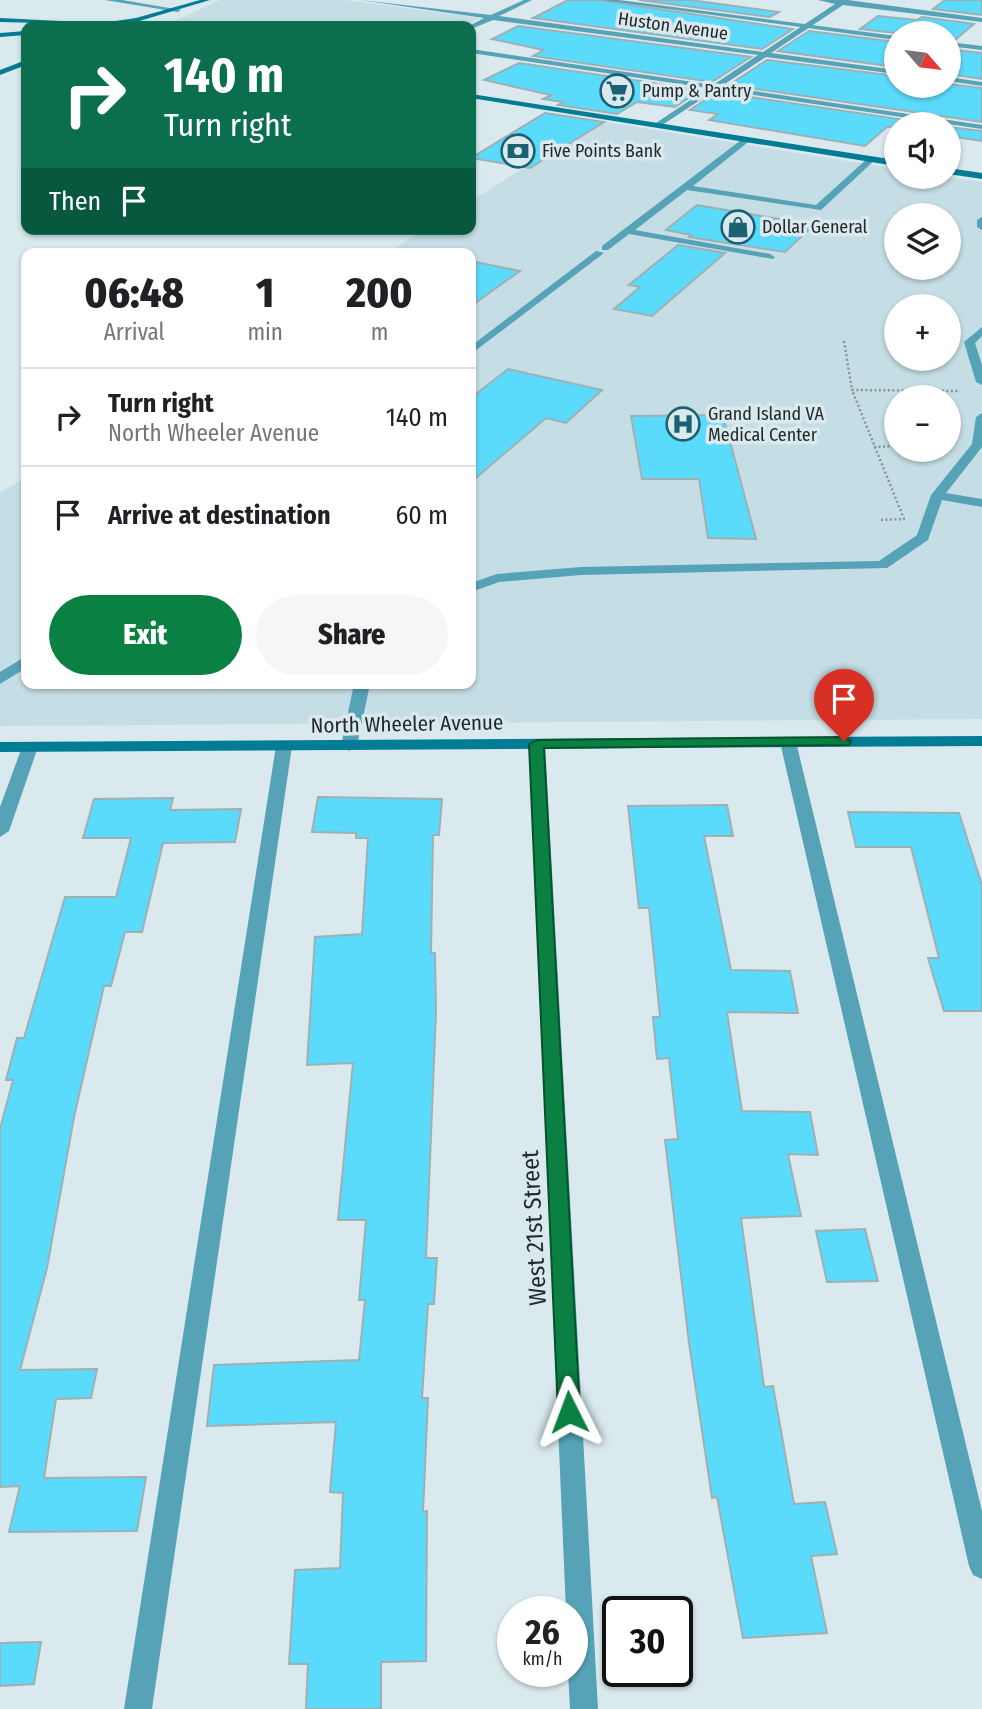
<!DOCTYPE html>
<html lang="en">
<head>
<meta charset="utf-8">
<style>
  :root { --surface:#fff; --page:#f6f6f6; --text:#202124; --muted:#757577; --line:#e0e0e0; --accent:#0b8043 }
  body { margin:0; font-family:"Fira Sans Condensed",sans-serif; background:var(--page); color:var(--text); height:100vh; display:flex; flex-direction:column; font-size:26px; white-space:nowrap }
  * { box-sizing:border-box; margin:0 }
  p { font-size:23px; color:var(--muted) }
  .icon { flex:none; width:38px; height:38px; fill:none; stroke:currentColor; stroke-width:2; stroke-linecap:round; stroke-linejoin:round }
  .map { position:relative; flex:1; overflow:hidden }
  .side { position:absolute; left:21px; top:248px; width:455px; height:441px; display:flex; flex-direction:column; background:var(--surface); border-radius:14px; box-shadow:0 2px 5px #0004 }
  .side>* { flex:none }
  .hud { position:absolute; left:21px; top:21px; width:455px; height:214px; border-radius:14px; box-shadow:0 2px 5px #0004; background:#0b6e4f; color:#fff; overflow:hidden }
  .needle { width:46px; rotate:118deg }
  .tools { position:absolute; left:884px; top:21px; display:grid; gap:14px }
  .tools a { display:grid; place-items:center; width:77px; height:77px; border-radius:50%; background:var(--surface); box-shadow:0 2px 5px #0004; font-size:35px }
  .speed { position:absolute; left:497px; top:1596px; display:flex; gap:14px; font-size:35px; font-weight:700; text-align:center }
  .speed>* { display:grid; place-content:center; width:91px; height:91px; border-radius:50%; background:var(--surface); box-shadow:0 2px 5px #0004; line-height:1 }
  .speed small { font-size:18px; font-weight:400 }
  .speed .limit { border:4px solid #111; border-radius:10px; background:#fff; color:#111 }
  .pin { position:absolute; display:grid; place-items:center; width:60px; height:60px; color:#fff; margin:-72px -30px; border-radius:50% 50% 50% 0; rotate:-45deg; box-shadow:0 0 7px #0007 }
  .pin .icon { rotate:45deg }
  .me { position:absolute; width:77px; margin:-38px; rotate:357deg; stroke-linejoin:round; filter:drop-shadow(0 0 5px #0008) }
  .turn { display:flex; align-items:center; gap:24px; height:147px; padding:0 28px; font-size:32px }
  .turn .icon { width:91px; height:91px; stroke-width:2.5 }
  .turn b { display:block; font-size:49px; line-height:60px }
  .then { display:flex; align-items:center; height:66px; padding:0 28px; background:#0003; gap:14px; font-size:26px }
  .eta { display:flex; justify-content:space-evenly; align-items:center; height:119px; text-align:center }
  .eta b { font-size:42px; font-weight:800; line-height:49px }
  .action { display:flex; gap:14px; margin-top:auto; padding:14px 28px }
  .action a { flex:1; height:80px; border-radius:42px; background:var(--accent); color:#fff; font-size:28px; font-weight:800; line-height:80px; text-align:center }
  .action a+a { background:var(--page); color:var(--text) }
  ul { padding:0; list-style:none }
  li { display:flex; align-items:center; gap:21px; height:98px; padding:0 28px; border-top:2px solid var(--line) }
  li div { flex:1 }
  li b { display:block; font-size:26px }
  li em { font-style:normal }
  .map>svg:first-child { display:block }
  .built { fill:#c5dde4; fill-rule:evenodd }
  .building { fill:#5bdbfc; stroke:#a0afb3; stroke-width:2 }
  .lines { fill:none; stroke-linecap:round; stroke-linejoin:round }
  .path { stroke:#899498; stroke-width:2.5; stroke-dasharray:2 2.5; stroke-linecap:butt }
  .lane { fill:#56a3b7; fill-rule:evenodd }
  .street { fill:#56a3b7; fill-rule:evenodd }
  .secondary { fill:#007d95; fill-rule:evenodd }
  .route { fill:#0b8043; stroke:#07532c; stroke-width:2 }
  .labels { text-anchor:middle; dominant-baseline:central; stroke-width:7; stroke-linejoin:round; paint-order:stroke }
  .far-street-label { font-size:18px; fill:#23292b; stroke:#d9e9ee }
  .far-poi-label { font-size:18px; fill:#23292b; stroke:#d9e9ee; text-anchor:start }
  .street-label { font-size:21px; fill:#23292b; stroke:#d9e9ee }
  .near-street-label { font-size:24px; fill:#23292b; stroke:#d9e9ee }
</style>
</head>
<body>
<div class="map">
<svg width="982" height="1709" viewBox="0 0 982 1709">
  <rect width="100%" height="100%" fill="#d9e9ee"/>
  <!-- built -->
  <g class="built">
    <path d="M220 0H345L480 18 464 26H164Z"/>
    <path d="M599 121 896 169V177H947L982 182V719L0 726V493L26 477V684H471V254H385L425 229H471V201ZM896 215H948V268H896ZM896 306H948V359H896ZM896 397H948V450H896Z"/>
  </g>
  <!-- building -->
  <g class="building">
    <path d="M568 0H598L793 29 762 49 533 18Z"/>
    <path d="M639 0H690L779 12 770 17Z"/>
    <path d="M945 0H982V15L933 9Z"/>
    <path d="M878 16 917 20 922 17 974 24 955 40 948 39V33H896L860 29Z"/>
    <path d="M518 26 751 57 712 82 533 56 544 50 492 39Z"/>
    <path d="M809 31 896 42V67L778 51Z"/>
    <path d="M948 49 982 53V79L948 74Z"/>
    <path d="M767 60 896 76V86L948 84 982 88V122L729 85Z"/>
    <path d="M519 63 701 90 675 107 637 102 617 114 558 105 563 102 543 99 551 95 484 80Z"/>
    <path d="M717 92 932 124 887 127 865 146 709 120 718 114 690 110Z"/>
    <path d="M545 113 604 122 530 168 471 158Z"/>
    <path d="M948 127 982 131V141L948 136Z"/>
    <path d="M697 205 814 225 785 252 689 237 691 235 666 230Z"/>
    <path d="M678 245 725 253 652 316 614 309 640 287 629 285Z"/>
    <path d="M471 261 520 271 471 306Z"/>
    <path d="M508 369 602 390 566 423 546 418 471 482V398Z"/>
    <path d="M723 415 756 539 708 538 699 479H642L631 416Z"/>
    <path d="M318 797 442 799 439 835H433L431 953H435L436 1012 426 1258H437L434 1304H428L422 1398H428L423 1512 427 1511 426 1661 381 1662V1709H306L308 1664H289L295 1570 340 1568 343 1493 330 1492 336 1422 207 1426 214 1365 359 1360 365 1300H359L366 1220H338L353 1063 307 1065 315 937 362 934 368 838H356V833L312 832Z"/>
    <path d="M173 798 170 810 241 809 235 842 163 843 142 932H125L111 986H104L74 1117 47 1268 20 1370 97 1369 91 1398 56 1399 44 1478 146 1477 137 1531 9 1532 20 1486 0 1487V1129L13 1080H6L17 1038H24L65 897H116L131 838H83L94 799Z"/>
    <path d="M727 805 733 836H704L731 970 790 971 798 1013 727 1012 742 1111 810 1112 818 1155 788 1154 801 1216 741 1218 764 1387 773 1386 794 1504 825 1502 837 1554 811 1556 827 1633 743 1638 717 1497 712 1498 689 1343 665 1140 678 1139 669 1058 657 1059 653 1017H660L649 908H639L628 806Z"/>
    <path d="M848 812 959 813 982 885V1011H944L928 958H939L911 847H856Z"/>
    <path d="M865 1229 878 1281 827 1282 816 1231Z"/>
    <path d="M41 1642 34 1684 0 1686V1643Z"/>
  </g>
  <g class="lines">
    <!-- path -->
    <g class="path">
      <path d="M844 341 852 390"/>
      <path d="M874 447 896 446"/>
      <path d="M881 520 904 519 852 390 960 391"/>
    </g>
    <!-- lane -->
    <g class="lane">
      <path d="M105 0H122L181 10 178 12Z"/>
      <path d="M601 0H619L896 36V40Z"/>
      <path d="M948 42 982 46V50L948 46Z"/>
      <path d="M471 49 982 125V129L471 53Z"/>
      <path d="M745 137 752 139 693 186 816 205 869 157 876 159 821 210 687 190 635 230 770 254 775 257 773 259 629 234 608 250H602V246Z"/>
      <path d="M982 217V230L977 227V220Z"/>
      <path d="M596 251 604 253 471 354V346Z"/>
      <path d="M982 327V336L975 343 982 365V385L976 382 964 342Z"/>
      <path d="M982 413V447L946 493 982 499V507L942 500 928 540 887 568 581 575 499 582 471 592V583L497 574 581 567 879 561 917 535 931 495 972 444 976 417Z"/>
      <path d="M26 656V668L0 684V672Z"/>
      <path d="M354 684H370L357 746 349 751 341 746Z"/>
      <path d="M788 737 796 742 982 1511V1579L973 1575 969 1566 780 742Z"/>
      <path d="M284 741 292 746 152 1709H124L276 746Z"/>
    </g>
    <!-- street -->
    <g class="street">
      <path d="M360 0 491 15 524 0H532L499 16 763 52 835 4 818 0H848L982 18V22L843 5 771 53 896 70V74L766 57 659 127 656 123 758 55 493 20 471 29 469 26 484 18Z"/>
      <path d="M948 77 982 82V86L948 81Z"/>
      <path d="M537 739 545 744 598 1709H570L568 1671H572V1612H566L529 744Z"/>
      <path d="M30 742 38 747 9 831 0 837V807L22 747Z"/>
    </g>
    <!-- secondary -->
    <g class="secondary">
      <path d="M200 0H210L136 22 98 26 95 24 136 18Z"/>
      <path d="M0 18 80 22 83 24 0 22Z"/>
      <path d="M26 31V35L0 37V33Z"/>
      <path d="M26 60V65L0 75V70Z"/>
      <path d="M471 94 896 160V166L471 98Z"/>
      <path d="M948 168 982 173V179L948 174Z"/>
      <path d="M982 736V746L0 752V742Z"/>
    </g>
  </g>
  <!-- route -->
  <path class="route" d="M844 737 851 741 849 745 544 748 580 1412 577 1419 569 1422 561 1419 558 1412 529 744 537 740Z"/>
  <!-- icons -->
  <defs>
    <symbol id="supermarket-ring" viewBox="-11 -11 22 22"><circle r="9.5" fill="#d9e9ee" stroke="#1b6172" stroke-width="1.5"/><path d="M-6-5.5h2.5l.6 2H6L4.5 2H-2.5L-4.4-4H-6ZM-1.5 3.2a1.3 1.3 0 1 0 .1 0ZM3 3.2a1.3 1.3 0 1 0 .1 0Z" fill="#1b6172"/></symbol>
    <symbol id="bank-ring" viewBox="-11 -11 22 22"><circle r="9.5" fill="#d9e9ee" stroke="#1b6172" stroke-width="1.5"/><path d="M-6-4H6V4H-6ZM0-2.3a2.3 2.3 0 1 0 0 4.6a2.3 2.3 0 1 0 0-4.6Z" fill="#1b6172"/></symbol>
    <symbol id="shop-ring" viewBox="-11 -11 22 22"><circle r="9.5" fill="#d9e9ee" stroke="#1b6172" stroke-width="1.5"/><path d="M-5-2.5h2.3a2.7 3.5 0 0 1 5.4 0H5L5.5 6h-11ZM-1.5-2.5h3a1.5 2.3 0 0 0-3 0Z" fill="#1b6172"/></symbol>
    <symbol id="hospital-ring" viewBox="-11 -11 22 22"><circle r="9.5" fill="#d9e9ee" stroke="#1b6172" stroke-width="1.5"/><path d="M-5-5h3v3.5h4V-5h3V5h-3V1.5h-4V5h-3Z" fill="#1b6172"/></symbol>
  </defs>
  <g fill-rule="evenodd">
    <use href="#supermarket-ring" x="598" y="72" width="38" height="38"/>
    <use href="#bank-ring" x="499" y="132" width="38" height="38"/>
    <use href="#shop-ring" x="719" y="208" width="38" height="38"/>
    <use href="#hospital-ring" x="664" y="405" width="38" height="38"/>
  </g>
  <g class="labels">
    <!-- far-street labels -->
    <g class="far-street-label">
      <text transform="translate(673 26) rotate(8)">Huston Avenue</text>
    </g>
    <!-- far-poi labels -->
    <g class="far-poi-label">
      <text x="642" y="91">Pump &amp; Pantry</text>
      <text x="542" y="151">Five Points Bank</text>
      <text x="762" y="227">Dollar General</text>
      <text x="708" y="414">Grand Island VA<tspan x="708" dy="21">Medical Center</tspan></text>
    </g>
    <!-- street labels -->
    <g class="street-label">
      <text transform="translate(407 724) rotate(-1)">North Wheeler Avenue</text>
    </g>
    <!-- near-street labels -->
    <g class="near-street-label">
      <text transform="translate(534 1228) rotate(-93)">West 21st Street</text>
    </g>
  </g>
</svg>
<div class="tools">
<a><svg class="needle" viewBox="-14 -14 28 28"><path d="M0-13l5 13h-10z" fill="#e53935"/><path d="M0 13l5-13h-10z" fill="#757577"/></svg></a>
<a><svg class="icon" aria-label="sound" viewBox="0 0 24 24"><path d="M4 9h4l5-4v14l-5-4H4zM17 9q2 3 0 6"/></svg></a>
<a><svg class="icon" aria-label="layers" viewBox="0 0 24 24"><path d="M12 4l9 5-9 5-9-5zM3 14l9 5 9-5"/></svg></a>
<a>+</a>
<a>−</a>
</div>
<div class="speed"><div>26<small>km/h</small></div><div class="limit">30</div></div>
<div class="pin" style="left:844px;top:741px;background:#d93025"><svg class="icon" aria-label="arrive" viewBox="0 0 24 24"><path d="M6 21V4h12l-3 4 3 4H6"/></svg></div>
<svg class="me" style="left:569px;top:1412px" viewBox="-20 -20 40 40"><path d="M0-17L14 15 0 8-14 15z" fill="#0b8043" stroke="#fff" stroke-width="4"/></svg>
<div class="hud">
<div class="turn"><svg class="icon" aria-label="right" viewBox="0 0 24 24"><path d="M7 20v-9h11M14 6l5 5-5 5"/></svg><div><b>140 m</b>Turn right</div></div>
<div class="then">Then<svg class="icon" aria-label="arrive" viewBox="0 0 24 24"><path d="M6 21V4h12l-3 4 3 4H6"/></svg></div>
</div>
<section class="side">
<div class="eta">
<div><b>06:48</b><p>Arrival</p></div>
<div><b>1</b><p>min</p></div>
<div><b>200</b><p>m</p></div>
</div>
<ul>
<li><svg class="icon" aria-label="right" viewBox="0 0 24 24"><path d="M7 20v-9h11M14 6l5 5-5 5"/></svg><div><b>Turn right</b><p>North Wheeler Avenue</p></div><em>140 m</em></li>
<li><svg class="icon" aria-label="arrive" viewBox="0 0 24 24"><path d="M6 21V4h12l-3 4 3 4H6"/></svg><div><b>Arrive at destination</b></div><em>60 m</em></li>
</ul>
<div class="action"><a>Exit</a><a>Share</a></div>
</section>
</div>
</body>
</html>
